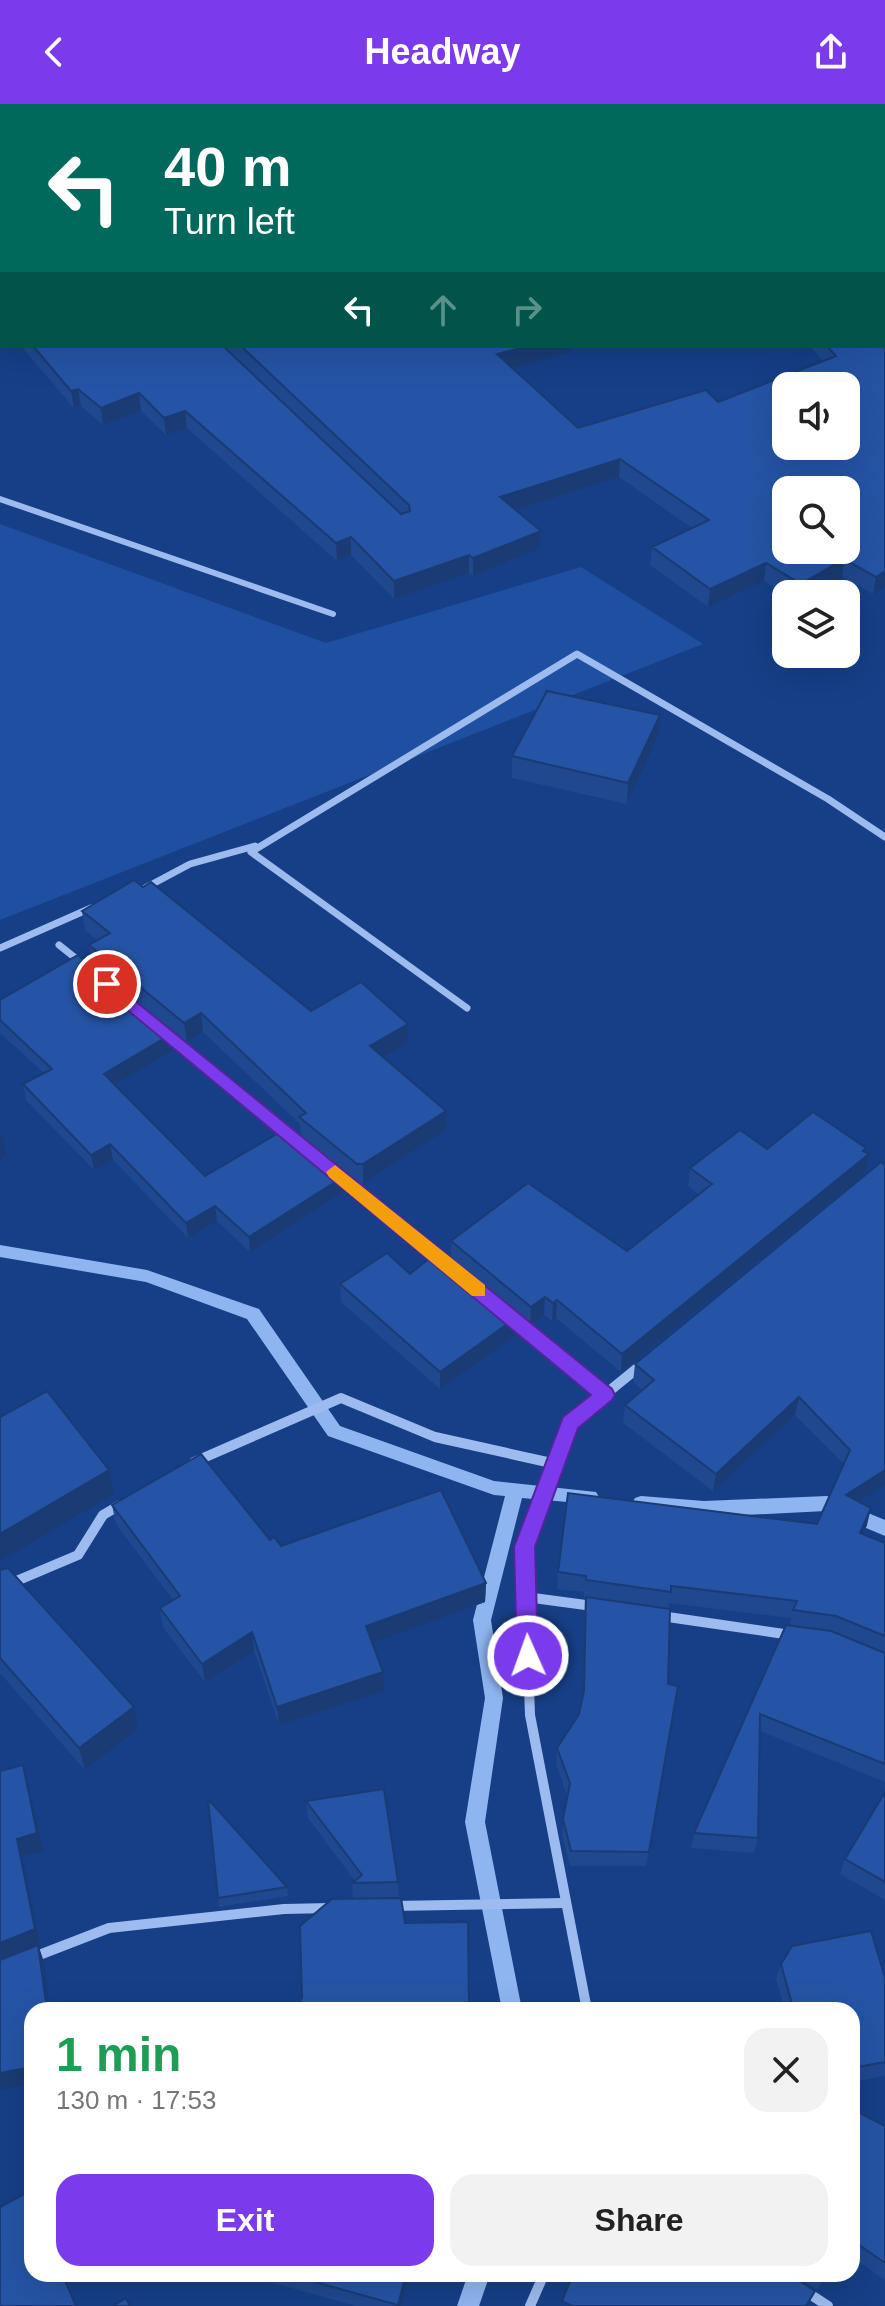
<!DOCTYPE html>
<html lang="en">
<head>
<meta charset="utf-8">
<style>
  :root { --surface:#fff; --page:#f2f2f2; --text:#222; --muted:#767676; --accent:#7c3aed }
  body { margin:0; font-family:Arial,sans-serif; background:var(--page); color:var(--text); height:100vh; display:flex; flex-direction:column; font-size:30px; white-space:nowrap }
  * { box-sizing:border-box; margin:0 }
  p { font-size:26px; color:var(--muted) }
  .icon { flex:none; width:44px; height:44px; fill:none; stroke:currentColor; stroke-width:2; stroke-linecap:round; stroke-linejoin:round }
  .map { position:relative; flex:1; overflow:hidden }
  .panel { position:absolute; left:24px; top:1898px; width:836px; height:280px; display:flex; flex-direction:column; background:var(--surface); border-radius:24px; box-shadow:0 8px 32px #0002 }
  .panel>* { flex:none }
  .guide { position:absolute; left:0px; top:0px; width:886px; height:244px; box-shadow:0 8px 32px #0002; background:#00695c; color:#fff; overflow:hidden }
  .controls { position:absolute; left:772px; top:268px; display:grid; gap:16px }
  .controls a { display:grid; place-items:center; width:88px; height:88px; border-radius:16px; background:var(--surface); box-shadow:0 8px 32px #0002; font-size:40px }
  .pin { position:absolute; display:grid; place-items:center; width:68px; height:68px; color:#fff; margin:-34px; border:4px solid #fff; border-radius:50%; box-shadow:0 2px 8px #0007 }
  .me { position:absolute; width:88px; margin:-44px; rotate:358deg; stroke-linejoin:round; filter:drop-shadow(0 0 6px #0008) }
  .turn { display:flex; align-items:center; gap:28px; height:168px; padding:0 32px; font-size:36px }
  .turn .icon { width:104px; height:104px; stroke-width:2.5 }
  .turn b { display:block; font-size:56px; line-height:68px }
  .lanes { display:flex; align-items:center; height:76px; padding:0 32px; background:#0003; justify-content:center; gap:40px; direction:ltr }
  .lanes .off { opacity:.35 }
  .round { display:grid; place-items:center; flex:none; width:84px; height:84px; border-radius:24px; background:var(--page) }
  .overview { display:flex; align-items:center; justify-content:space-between; height:136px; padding:0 32px }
  h1 { font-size:48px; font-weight:700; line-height:60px; color:#1e9e55 }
  .cta { display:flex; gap:16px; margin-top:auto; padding:16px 32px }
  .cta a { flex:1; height:92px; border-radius:24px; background:var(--accent); color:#fff; font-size:32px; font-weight:700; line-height:92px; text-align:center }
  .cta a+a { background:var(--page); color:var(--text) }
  header { display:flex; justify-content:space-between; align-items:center; height:104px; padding:0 32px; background:var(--accent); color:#fff; font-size:36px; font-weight:700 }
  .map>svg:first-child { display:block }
  .green { fill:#1f4fa1 }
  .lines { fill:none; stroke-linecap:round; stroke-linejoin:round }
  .stream { fill:#8fb5f1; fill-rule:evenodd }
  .street-far2 { stroke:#9dbbee; stroke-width:6 }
  .street-far1 { stroke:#9dbbee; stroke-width:7 }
  .street { stroke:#9dbbee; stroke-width:10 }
  .wall { fill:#20488f }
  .shaded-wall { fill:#1a3b74 }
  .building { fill:#2554a6; stroke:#1a3b74; stroke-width:2; fill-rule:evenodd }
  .route { fill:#7c3aed; stroke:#51269a; stroke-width:2 }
  .slow { fill:#f59e0b }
</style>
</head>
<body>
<header><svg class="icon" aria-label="back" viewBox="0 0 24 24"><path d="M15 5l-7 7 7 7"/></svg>Headway<svg class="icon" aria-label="share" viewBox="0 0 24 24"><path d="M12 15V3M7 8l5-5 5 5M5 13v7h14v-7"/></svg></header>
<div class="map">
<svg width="885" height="2202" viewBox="0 0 885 2202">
  <rect width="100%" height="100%" fill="#163f87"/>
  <!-- green -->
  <path class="green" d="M0 420 326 539 581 463 703 540 0 816Z"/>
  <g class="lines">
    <!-- stream -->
    <g class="stream">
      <path d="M0 1141 147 1166 259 1205 340 1322 494 1377 596 1388 599 1393 596 1398 590 1400 522 1394 491 1516 503 1594 485 1718 522 1906H502L465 1718 485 1594 473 1516 505 1392 494 1391 328 1332 247 1215 146 1178 0 1153Z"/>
      <path d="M641 1392 704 1397 827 1392 885 1416V1432L826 1407 704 1413 635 1404 632 1399 635 1394Z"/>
      <path d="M468 2170H490L479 2202H457Z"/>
    </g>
    <!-- street-far2 -->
    <path class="street-far2" d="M0 395 333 510"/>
    <!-- street-far1 -->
    <g class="street-far1">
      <path d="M145 784 190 760 255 742"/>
      <path d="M59 841 83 860"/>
      <path d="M0 844 91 804"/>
      <path d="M467 904 251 748 577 550 828 695 885 733"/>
      <path d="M167 930 290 1031"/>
      <path d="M340 1072 441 1155"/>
      <path d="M513 1215 567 1260"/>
    </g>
    <!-- street -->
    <g class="street">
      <path d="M565 1258 605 1291"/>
      <path d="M194 1358 341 1294 435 1333 556 1360"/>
      <path d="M0 1484 78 1451 103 1411 120 1401"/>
      <path d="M526 1493 593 1502"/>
      <path d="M661 1512 791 1531"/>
      <path d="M392 1802 566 1799"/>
      <path d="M34 1853 109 1824 284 1805 330 1804"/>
      <path d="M587 1906 530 1611 524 1443 570 1319 640 1262"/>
      <path d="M805 2187 828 2202"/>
      <path d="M530 2202 544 2170"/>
    </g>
  </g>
  <!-- wall -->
  <g class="wall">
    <path d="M0 0H192V2H2V33H0Z"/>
    <path d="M373 0H447L448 2H375Z"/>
    <path d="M619 0H885V483L873 490 842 473 812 490H786L764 477 708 503 650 461 652 443 692 424 619 373 515 406 541 427 540 444 473 472 469 469 394 495 351 451 337 457 187 324 166 331 141 307 103 321 81 302 74 304 21 242H571L570 248 512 264 578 324 718 298 823 257 810 242H884V2H621Z"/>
    <path d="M2 90V220L0 217V91Z"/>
    <path d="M658 632 627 700 512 674V652Z"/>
    <path d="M82 807 311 907 408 920V939L384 954 446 1026 363 1079H358L301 1032 300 1020 203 928 187 938 92 860 89 841 97 836 85 826Z"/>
    <path d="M0 896 173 929 175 945 114 981 205 1072 346 1086 250 1148 217 1117 188 1134 113 1056 94 1066 26 996 23 980 44 969 0 929Z"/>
    <path d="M767 1045 865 1048 869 1050 865 1069 621 1268 556 1214 552 1217 544 1211 530 1221 520 1213 519 1229 440 1285 341 1198 340 1180 410 1170 451 1155V1137L627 1147 698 1090 688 1082 690 1064Z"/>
    <path d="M881 1058 859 1398 867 1421 863 1430 885 1439V1678L760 1627 758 1734 754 1749 691 1744 694 1729 790 1521 791 1514 669 1499 668 1580 678 1582 646 1762H570L562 1730 567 1692 556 1660 557 1644 579 1610 583 1593 585 1493H584V1488L557 1485 558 1468 817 1420 844 1360 795 1311 713 1387 623 1319 625 1301 642 1286 633 1278 635 1260Z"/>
    <path d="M112 1401 270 1436 281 1442 486 1479 485 1498 372 1539 384 1587 279 1621 254 1547 205 1578 163 1523 160 1504 173 1496 116 1420Z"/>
    <path d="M0 1465 134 1603 138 1625 85 1666 0 1569Z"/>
    <path d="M885 1688V1796L840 1770 845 1755Z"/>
    <path d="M306 1697 398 1778 399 1794 405 1819 469 1906 353 1795 352 1779 355 1777 308 1714Z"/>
    <path d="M287 1783 288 1792 219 1803 218 1794Z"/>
    <path d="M781 1860 885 1874V1972L852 1978V1906L784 1902 776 1876Z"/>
    <path d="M852 2005 885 2022V2176L852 2153Z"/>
    <path d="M241 2170H410L401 2202H356Z"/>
    <path d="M794 2170H826L817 2186Z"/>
  </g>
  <!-- shaded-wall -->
  <g class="shaded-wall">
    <path d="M528 242H571L570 248 497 268V250Z"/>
    <path d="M78 285 81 302 74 304 71 287Z"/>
    <path d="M139 289 141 307 103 321 101 304Z"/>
    <path d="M185 307 187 324 166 331 164 314Z"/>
    <path d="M620 355 619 373 499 411 500 393Z"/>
    <path d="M541 427 540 444 473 472V454Z"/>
    <path d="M351 433V451L337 457 336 439Z"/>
    <path d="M469 451V469L394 495V477Z"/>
    <path d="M844 455 842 473 812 490H800L801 480Z"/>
    <path d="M766 459 764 477 708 503 710 485Z"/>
    <path d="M885 467V483L873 490 876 473Z"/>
    <path d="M660 611 658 632 627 700 628 679Z"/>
    <path d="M201 909 203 928 187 938 184 919Z"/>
    <path d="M408 920V939L371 961 370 942Z"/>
    <path d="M173 929 175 945 106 986 104 970Z"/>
    <path d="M446 1007V1026L363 1079V1060Z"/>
    <path d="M2 1030 6 1051 0 1055V1031Z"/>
    <path d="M110 1040 113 1056 94 1066 91 1051Z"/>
    <path d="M866 1044 864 1055 869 1050 865 1069 621 1268 622 1250Z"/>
    <path d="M346 1071V1086L250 1148 249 1133Z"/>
    <path d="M215 1102 217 1117 188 1134 186 1119Z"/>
    <path d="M545 1193 544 1211 530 1221 531 1203Z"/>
    <path d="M557 1196 556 1214 552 1217 553 1199Z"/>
    <path d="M520 1211 519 1229 440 1285V1268Z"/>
    <path d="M799 1293 795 1311 713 1387 716 1370Z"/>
    <path d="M109 1366 114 1390 0 1457V1430Z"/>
    <path d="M885 1366V1381L842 1408 846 1391Z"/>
    <path d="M871 1404 867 1421 856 1446 860 1429Z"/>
    <path d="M486 1479 485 1498 367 1541 366 1522Z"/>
    <path d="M252 1528 254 1547 205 1578 202 1560Z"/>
    <path d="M383 1568 384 1587 279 1621 277 1603Z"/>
    <path d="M134 1603 138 1625 85 1666 79 1644Z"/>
    <path d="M23 1661 28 1678 43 1747 22 1752 40 1842 39 1843 44 1858 50 1906H47L0 1857V1839L17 1735Z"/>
    <path d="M32 1963V1979L0 1986V1969Z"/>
    <path d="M406 2170H410L401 2202H398Z"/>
  </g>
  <!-- building -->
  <g class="building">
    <path d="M0 0H180L149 2H2V11H0Z"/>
    <path d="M385 0H447L448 2H386Z"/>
    <path d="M632 0H885V467L876 473 844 455 801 480 766 459 710 485 652 443 709 416 620 355 500 393 541 427 473 454 469 451 394 477 351 433 336 439 185 307 164 314 139 289 101 304 78 285 71 287 33 242H223L401 410 410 407 409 401 241 242H528L497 250 578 324 706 286 718 298 836 252 827 242H884V2H633ZM786 282H846V342H786ZM786 386H846V446H786Z"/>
    <path d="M2 90V206L0 203V91Z"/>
    <path d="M547 587 660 611 628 679 512 652Z"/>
    <path d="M134 776 143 783 151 778 311 907 361 878 408 920 370 942 446 1007 363 1060H357L299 1013 306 1009 201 909 184 919 89 841 110 829 82 807Z"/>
    <path d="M78 851 173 929 104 970 205 1072 287 1024 346 1071 249 1133 215 1102 186 1119 110 1040 91 1051 23 980 52 965 0 916V896Z"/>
    <path d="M813 1008 866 1044 863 1047 869 1050 622 1250 557 1196 553 1199 545 1193 531 1203 451 1137 528 1079 627 1147 712 1080 690 1064 740 1026 767 1045Z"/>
    <path d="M881 1058 885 1061V1366L846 1391 871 1404 860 1429 885 1439V1532L836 1512 793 1506 797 1497 671 1482V1488L586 1476V1472L558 1468 568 1389 817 1420 850 1346 799 1293 716 1370 625 1301 654 1276 635 1260Z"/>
    <path d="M440 1146 520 1211 440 1268 340 1180 387 1149 410 1170Z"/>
    <path d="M47 1287 109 1366 0 1430V1313Z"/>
    <path d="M201 1350 270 1436 274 1433 281 1442 441 1386 486 1479 366 1522 383 1568 277 1603 252 1528 202 1560 160 1504 180 1492 112 1401Z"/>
    <path d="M8 1464 134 1603 79 1644 0 1554V1466Z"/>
    <path d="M586 1493 670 1505 668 1580 678 1582 649 1748 571 1747 563 1715 570 1679 557 1644 579 1610 584 1587Z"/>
    <path d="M786 1521 831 1527 885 1549V1660L760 1610 758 1734 694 1729Z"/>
    <path d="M23 1661 37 1729 17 1735 35 1825 0 1839V1667Z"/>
    <path d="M384 1685 398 1778 352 1779 362 1771 306 1697Z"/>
    <path d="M885 1688V1778L845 1755Z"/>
    <path d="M208 1695 287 1783 218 1794Z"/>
    <path d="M401 1794 405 1819 468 1818 469 1906H297L302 1893 300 1822 332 1795Z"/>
    <path d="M871 1827 885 1874V1958L852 1964V1906H761L792 1900 781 1860 792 1842Z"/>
    <path d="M38 1841 47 1906H32V1963L0 1969V1856Z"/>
    <path d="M852 2005 885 2022V2159L852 2136Z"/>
    <path d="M26 2089 32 2102V2170H62L76 2202H0V2103Z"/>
    <path d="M286 2170H406L398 2201Z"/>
    <path d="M573 2170H789L815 2187 806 2202H572L562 2197Z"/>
    <path d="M126 2194 130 2202H113Z"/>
  </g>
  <!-- route -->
  <path class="route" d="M107 874 612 1285 615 1291 612 1296 578 1324 535 1443 538 1552 535 1558 528 1561 520 1558 517 1552 514 1443 563 1313 591 1291 101 884 98 880Z"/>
  <!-- slow -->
  <path class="slow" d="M335 1061 485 1181V1192H472L329 1073 326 1068Z"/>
</svg>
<div class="controls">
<a><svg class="icon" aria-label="sound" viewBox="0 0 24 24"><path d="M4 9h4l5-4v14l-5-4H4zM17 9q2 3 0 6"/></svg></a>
<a><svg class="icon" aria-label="search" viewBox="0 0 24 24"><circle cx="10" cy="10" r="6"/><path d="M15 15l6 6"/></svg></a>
<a><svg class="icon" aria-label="layers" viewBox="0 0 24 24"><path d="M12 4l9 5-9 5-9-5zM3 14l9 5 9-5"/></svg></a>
</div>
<div class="pin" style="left:107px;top:880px;background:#d93025"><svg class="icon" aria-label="arrive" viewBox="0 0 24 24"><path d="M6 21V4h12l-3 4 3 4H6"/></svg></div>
<svg class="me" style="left:528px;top:1552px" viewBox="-20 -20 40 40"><circle r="17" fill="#7c3aed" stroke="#fff" stroke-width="3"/><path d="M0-11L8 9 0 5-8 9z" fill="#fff"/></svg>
<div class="guide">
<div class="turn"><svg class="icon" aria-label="left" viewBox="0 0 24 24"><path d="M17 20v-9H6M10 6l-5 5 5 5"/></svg><div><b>40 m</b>Turn left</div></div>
<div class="lanes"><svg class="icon" aria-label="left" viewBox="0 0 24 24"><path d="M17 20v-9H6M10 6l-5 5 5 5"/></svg><svg class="icon off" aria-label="ahead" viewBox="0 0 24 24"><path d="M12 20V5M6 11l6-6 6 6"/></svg><svg class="icon off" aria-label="right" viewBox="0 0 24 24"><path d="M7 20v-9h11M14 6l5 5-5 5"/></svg></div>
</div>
<section class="panel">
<div class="overview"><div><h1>1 min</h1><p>130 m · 17:53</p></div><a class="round"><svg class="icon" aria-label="close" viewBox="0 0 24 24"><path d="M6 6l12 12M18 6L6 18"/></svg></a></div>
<div class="cta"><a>Exit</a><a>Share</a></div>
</section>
</div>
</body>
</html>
